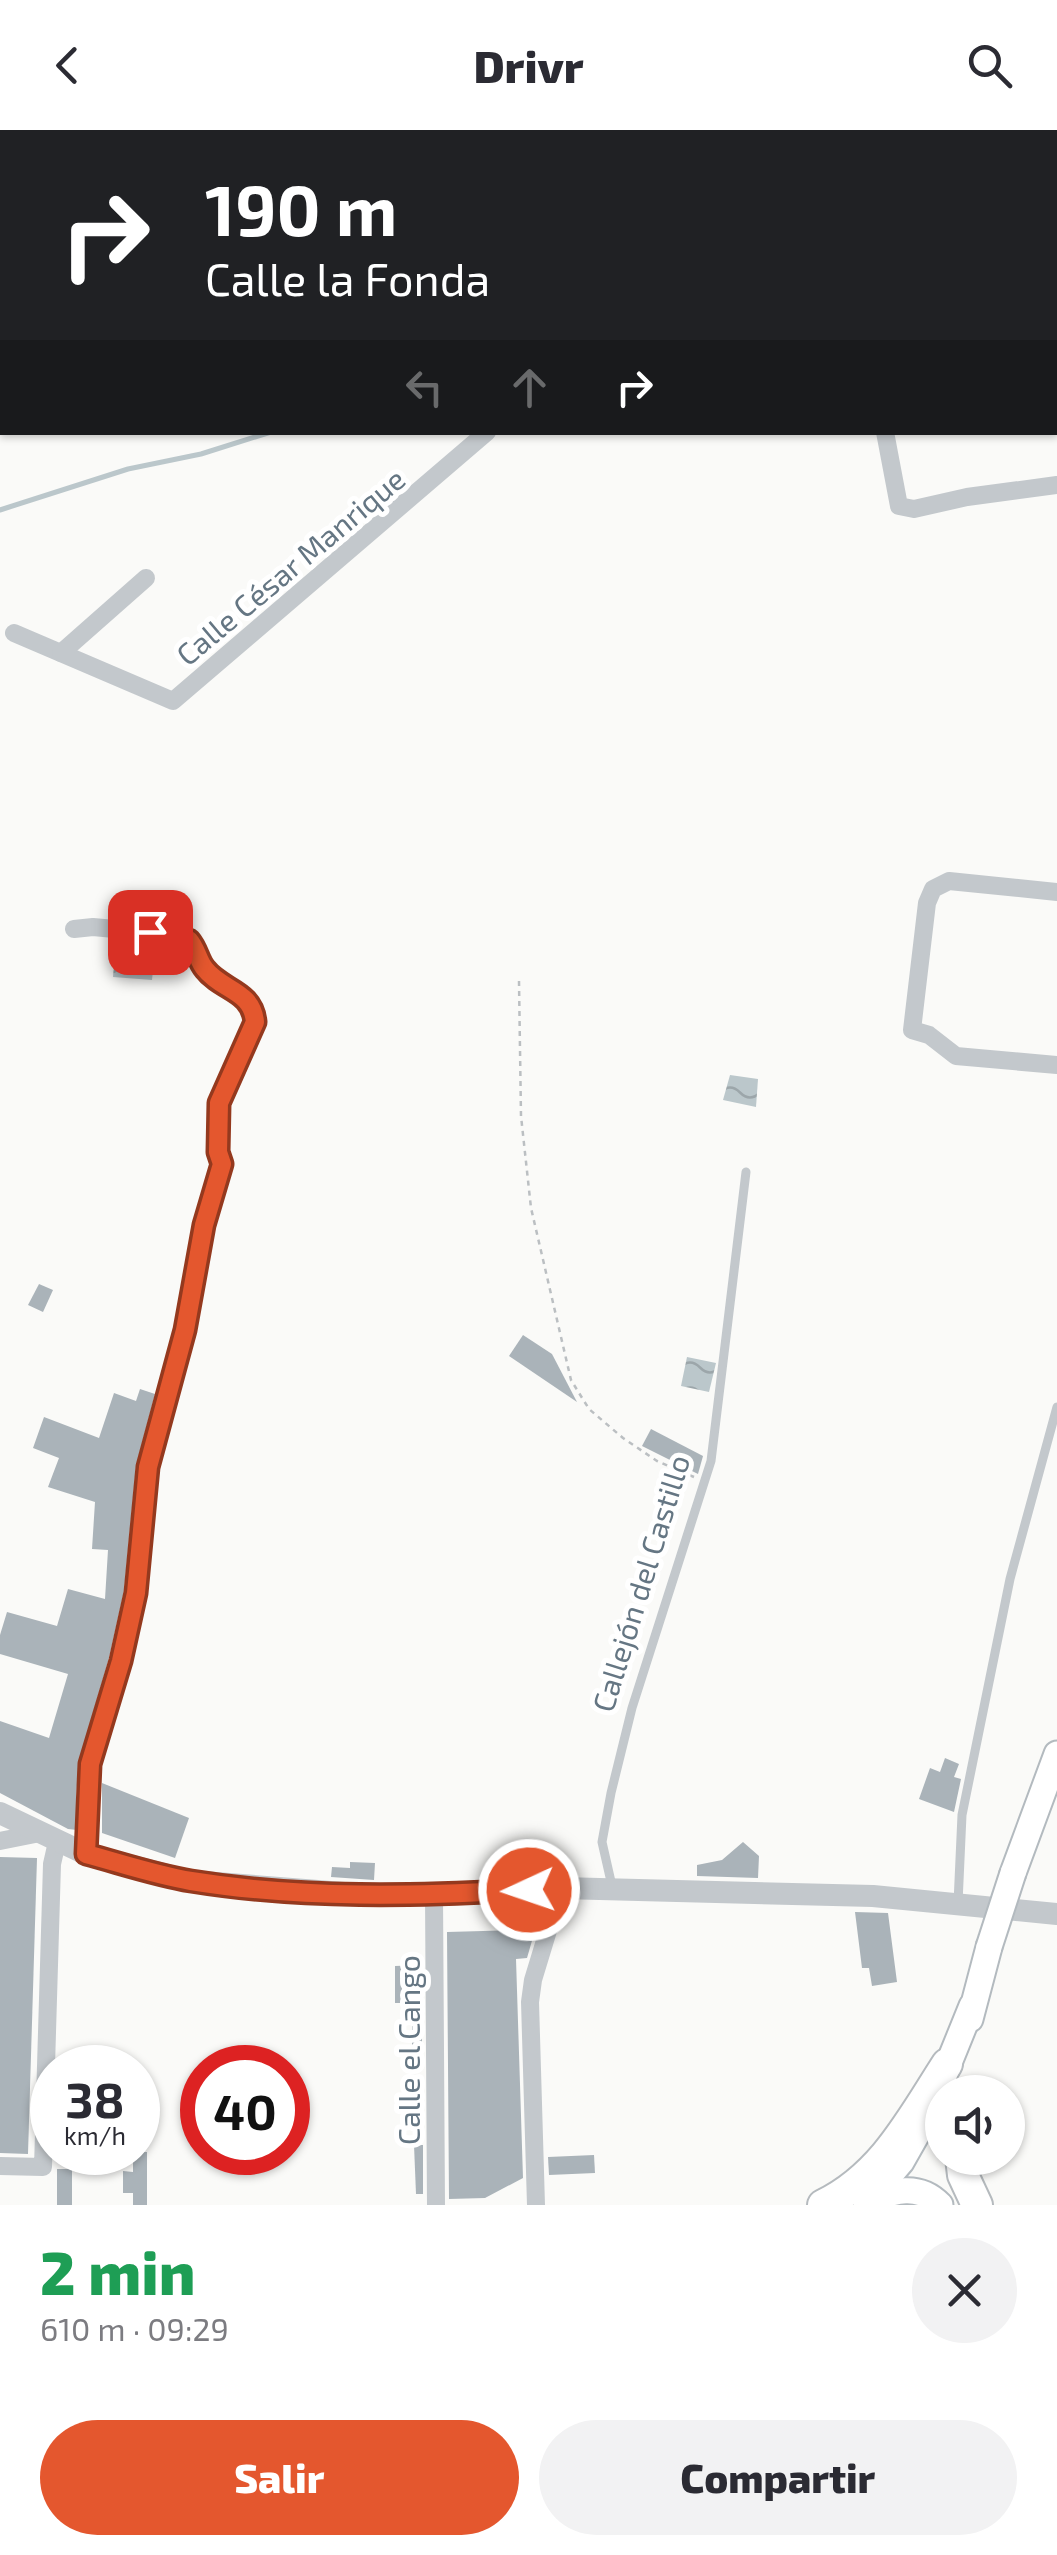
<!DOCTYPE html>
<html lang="es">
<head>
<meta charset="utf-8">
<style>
  :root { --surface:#fff; --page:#f2f2f3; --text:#2b2b33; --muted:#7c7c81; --accent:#e4572e }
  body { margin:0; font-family:"Exo 2",sans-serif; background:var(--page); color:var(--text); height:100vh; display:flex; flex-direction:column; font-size:38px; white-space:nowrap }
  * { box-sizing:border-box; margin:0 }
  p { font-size:32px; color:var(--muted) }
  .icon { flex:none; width:55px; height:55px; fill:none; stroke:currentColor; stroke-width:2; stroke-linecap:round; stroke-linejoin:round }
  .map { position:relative; height:2075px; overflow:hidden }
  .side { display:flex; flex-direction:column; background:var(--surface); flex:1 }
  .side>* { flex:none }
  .hud { position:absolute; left:0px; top:0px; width:1058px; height:305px; box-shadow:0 2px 8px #0004; background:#202124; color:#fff; overflow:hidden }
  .tools { position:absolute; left:925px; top:1945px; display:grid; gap:20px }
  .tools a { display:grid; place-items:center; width:100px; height:100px; border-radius:50%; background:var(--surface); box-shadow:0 2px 8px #0004; font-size:50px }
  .speed { position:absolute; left:30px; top:1915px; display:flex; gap:20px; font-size:50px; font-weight:700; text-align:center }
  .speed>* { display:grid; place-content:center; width:130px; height:130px; border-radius:50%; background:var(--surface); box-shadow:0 2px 8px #0004; line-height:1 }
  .speed small { font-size:25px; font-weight:400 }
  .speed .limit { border:15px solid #d22; background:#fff; color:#111 }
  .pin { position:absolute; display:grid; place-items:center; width:85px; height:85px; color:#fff; margin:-42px; border-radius:20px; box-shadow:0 5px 15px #0006 }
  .me { position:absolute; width:110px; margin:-55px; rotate:267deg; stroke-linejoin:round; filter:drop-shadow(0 0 8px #0008) }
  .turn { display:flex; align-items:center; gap:35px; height:210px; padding:0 40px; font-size:45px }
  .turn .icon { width:130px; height:130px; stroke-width:2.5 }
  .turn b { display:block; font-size:70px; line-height:85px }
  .lanes { display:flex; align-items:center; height:95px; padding:0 40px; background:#0003; justify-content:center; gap:50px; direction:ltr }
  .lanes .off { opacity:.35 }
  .round { display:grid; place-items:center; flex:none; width:105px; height:105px; border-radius:52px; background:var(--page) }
  .overview { display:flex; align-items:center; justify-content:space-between; height:170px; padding:0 40px }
  h1 { font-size:60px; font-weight:800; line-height:75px; color:#1e9e55 }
  .action { display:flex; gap:20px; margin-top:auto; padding:20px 40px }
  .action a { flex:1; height:115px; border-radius:60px; background:var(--accent); color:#fff; font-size:40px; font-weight:800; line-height:115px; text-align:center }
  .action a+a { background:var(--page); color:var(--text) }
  header { display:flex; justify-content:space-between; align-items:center; height:130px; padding:0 40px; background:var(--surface); font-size:45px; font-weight:800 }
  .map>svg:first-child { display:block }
  .water { fill:url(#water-waves) }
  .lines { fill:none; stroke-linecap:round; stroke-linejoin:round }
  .stream { stroke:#bbc7cb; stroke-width:5 }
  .building { fill:#aab3b9 }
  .secondary-casing { stroke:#b3babf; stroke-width:29 }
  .primary-casing { stroke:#b5babe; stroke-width:34 }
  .path { stroke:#bbbfc2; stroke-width:2.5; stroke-dasharray:5 5; stroke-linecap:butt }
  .service { stroke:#c3c8cc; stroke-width:9 }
  .minor { stroke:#c3c8cc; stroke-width:18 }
  .tertiary { stroke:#c3c8cc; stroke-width:22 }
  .secondary { stroke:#fff; stroke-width:25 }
  .primary { stroke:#fff; stroke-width:30 }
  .secondary-bridge-casing { stroke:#b3babf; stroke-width:29; stroke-linecap:butt }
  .secondary-bridge { stroke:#fff; stroke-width:25 }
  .route-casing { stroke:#94391e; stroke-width:25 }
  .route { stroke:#e4572e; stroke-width:18 }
  .labels { text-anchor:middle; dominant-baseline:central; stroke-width:10; stroke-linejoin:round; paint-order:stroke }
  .street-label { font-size:30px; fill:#657683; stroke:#fff }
</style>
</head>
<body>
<header><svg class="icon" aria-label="back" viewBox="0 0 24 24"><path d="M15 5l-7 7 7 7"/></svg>Drivr<svg class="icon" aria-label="search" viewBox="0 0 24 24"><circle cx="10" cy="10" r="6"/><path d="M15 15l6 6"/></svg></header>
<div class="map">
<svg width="1057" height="2075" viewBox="0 0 1057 2075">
  <defs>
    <pattern id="water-waves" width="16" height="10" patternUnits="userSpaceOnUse" patternTransform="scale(2.5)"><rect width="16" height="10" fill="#bbc7cb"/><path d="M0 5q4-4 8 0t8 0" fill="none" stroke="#9ca6aa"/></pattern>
  </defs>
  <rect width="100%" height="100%" fill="#fafaf8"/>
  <!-- water -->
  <g class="water">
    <path d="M116 808 156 811 152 850 113 847Z"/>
    <path d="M730 945 758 949 756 977 723 970Z"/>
    <path d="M687 1227 716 1233 709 1262 681 1256Z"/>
  </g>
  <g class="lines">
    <!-- stream -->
    <g class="stream">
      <path d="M517 2 519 0"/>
      <path d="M0 380 128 339 201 324 271 302"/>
    </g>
  </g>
  <!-- building -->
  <g class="building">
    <path d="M39 1154 53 1160 43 1182 28 1175Z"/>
    <path d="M523 1205 552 1224 577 1272 509 1226Z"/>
    <path d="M140 1259 155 1264 136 1336 124 1461 109 1528 79 1631 76 1667 77 1700 68 1699 0 1663V1591L49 1608 68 1544 0 1524V1505L7 1482 57 1496 68 1459 105 1469 108 1420 92 1419 95 1372 48 1357 59 1328 33 1318 44 1287 99 1308 114 1263 136 1271Z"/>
    <path d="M651 1299 703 1326 698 1344 642 1316Z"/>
    <path d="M945 1628 959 1634 954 1647 961 1649 954 1682 919 1669 930 1638 940 1642Z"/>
    <path d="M102 1653 189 1688 175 1728 102 1703Z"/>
    <path d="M743 1712 759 1726 758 1748 697 1746V1735L722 1730Z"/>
    <path d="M0 1727 37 1728 28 2024 0 2023Z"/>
    <path d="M350 1732 375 1733 374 1750 331 1747 332 1737 350 1738Z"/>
    <path d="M542 1776 527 1828 516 1829 523 2048 485 2068 449 2069 447 1802 524 1800 523 1777Z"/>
    <path d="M855 1782 888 1783 897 1852 872 1856 869 1838H862Z"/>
    <path d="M422 1835V1917L412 1918V1873H395V1836Z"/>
    <path d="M414 2015H423V2064H416Z"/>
    <path d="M133 2022H147V2075H133V2063H123V2041L133 2042Z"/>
    <path d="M594 2025 595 2043 549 2045 548 2027Z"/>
    <rect x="57" y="2039" width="15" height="36"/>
  </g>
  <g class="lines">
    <defs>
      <g id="secondary">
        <path d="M1013 1743 1057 1624"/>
        <path d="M970 1889 989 1817"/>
        <path d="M942 1950 972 1876"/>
        <path d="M868 2072C893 2060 919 2053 940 2075"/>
        <path d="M866 2073 901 2032 922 1995"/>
      </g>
      <g id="primary">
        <path d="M961 2028 963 2045 977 2075"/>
        <path d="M823 2075C883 2046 912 1988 947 1934"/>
      </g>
    </defs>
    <!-- secondary casing -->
    <use href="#secondary" class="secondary-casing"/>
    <!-- primary casing -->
    <use href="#primary" class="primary-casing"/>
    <!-- path -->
    <path class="path" d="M519 851 521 986 531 1078 571 1250 589 1279 623 1308 657 1331 694 1347"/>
    <!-- service -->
    <g class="service">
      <path d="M693 0 695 2"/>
      <path d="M33 2 35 0"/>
      <path d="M0 41 2 39"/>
      <path d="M0 258 2 257"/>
      <path d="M612 1756 602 1712 611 1663 632 1578 711 1331 746 1042"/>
      <path d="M958 1773 962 1685 1010 1449 1057 1277"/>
    </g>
    <!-- minor -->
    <g class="minor">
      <path d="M885 302 899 376 914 379 967 367 1057 355"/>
      <path d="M14 503 173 571 487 302"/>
      <path d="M61 523 146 448"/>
      <path d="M1057 762 949 751 933 759 927 773 912 900 929 905 956 926 1057 935"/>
      <path d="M74 799 93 797 179 805 189 810C197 819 198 831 205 839 222 861 252 860 255 892L219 973 218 1022 222 1034 203 1095 185 1200 148 1337 136 1463 121 1531 91 1634 88 1668 90 1701 86 1724"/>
      <path d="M0 1711 40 1703"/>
      <path d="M434 1766 436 2075"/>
      <path d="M0 2036 43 2037 52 1734 57 1712"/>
      <path d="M536 2075 530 1872 533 1850 561 1758"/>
    </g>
    <!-- tertiary -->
    <path class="tertiary" d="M0 1683 86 1724 190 1751 382 1766 561 1758 873 1766 1057 1784"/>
    <!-- secondary -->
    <use href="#secondary" class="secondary"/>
    <!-- primary -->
    <use href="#primary" class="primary"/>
    <defs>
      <path id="secondary-bridge" d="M989 1817 1013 1743"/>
    </defs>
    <!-- secondary-bridge casing -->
    <use href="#secondary-bridge" class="secondary-bridge-casing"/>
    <!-- secondary-bridge -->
    <use href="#secondary-bridge" class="secondary-bridge"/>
  </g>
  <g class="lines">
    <defs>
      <path id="route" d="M150 802 189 810C197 819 198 831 205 839 222 861 252 860 255 892L219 973 218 1022 222 1034 204 1095 185 1200 148 1337 136 1463 121 1531 90 1634 86 1724C120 1733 155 1745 191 1751 302 1769 417 1766 529 1760"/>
    </defs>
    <!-- route casing -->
    <use href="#route" class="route-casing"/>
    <!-- route -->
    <use href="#route" class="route"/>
  </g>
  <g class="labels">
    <!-- street labels -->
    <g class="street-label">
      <text transform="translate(290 436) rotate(-40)">Calle César Manrique</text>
      <text transform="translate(640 1453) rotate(-73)">Callejón del Castillo</text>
      <text transform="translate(408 1920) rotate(-90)">Calle el Cango</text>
    </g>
  </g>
</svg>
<div class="tools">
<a><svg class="icon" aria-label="sound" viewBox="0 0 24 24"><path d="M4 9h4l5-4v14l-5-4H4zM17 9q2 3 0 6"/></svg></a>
</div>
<div class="speed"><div>38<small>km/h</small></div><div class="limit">40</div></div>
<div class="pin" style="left:150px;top:802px;background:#d93025"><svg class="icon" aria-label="arrive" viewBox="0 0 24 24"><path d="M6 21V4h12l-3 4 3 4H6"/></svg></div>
<svg class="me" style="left:529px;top:1760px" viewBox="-20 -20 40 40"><circle r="17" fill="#e4572e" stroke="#fff" stroke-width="3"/><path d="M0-11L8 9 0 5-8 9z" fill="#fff"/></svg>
<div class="hud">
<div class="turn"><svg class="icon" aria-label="right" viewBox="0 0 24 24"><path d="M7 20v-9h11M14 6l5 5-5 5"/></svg><div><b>190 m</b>Calle la Fonda</div></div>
<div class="lanes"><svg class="icon off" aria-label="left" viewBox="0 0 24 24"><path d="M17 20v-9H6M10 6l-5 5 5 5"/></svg><svg class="icon off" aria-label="ahead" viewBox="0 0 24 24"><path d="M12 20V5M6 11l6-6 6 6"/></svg><svg class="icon" aria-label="right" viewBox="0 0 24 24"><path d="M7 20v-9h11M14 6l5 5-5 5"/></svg></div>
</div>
</div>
<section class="side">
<div class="overview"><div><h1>2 min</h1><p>610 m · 09:29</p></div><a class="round"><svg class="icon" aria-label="close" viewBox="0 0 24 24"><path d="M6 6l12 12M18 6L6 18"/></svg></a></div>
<div class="action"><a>Salir</a><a>Compartir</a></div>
</section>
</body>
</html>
